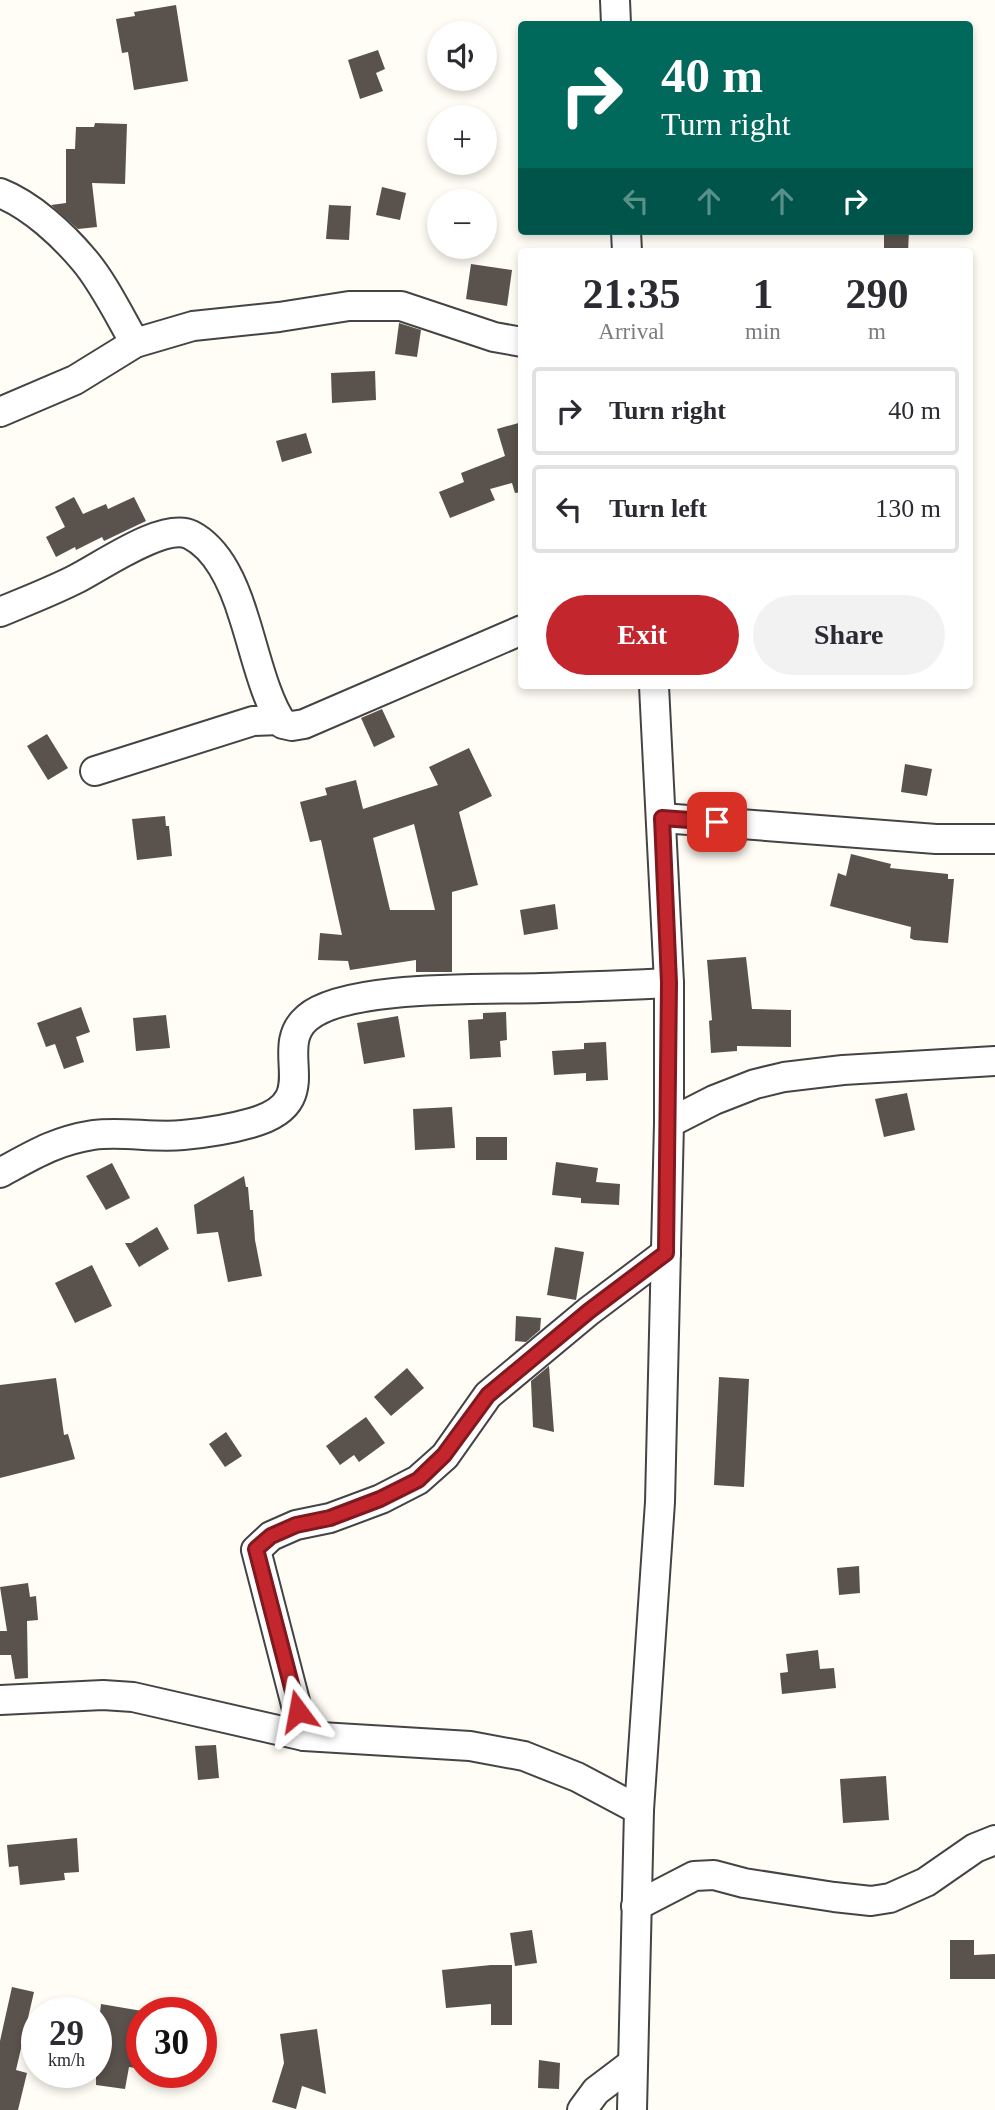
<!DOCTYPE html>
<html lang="en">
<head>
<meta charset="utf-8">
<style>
  :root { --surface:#fff; --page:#f2f2f3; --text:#2b2b33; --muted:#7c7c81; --line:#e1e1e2; --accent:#c4262e }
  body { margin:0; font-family:Georgia,serif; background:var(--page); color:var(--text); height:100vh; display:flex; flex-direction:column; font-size:26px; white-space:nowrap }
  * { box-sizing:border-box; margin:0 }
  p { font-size:23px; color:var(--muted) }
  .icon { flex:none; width:38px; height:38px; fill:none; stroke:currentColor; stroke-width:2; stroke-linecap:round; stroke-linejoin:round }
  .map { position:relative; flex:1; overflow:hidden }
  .side { position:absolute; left:518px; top:248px; width:455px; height:441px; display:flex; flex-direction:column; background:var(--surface); border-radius:7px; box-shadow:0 4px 10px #0003 }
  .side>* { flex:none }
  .hud { position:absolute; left:518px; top:21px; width:455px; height:214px; border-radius:7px; box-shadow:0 4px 10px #0003; background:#00695c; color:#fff; overflow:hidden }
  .tools { position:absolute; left:427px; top:21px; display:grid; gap:14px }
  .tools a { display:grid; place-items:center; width:70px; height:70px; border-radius:50%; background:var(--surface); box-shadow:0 4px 10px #0003; font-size:35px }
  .speed { position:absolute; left:21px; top:1997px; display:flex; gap:14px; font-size:35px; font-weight:700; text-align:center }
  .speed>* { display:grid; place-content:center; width:91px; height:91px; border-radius:50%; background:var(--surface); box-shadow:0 4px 10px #0003; line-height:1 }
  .speed small { font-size:18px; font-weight:400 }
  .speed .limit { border:10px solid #d22; background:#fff; color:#111 }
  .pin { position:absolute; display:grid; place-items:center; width:60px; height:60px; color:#fff; margin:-30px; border-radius:14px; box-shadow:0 4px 10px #0006 }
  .me { position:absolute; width:77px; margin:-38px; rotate:347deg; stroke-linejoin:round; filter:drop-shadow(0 0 5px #0008) }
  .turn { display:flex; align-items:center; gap:24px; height:147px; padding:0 28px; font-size:32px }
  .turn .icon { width:91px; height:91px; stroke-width:2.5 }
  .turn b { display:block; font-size:49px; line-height:60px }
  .lanes { display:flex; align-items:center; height:66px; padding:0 28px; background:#0003; justify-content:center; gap:35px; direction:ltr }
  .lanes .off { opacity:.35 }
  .eta { display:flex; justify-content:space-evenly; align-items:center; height:119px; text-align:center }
  .eta b { font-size:42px; font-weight:600; line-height:49px }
  .action { display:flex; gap:14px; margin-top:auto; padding:14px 28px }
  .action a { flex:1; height:80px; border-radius:42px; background:var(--accent); color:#fff; font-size:28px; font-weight:600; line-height:80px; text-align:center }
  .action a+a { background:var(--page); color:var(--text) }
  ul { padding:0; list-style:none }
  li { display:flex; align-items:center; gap:21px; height:88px; margin:0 14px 10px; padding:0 14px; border:4px solid var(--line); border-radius:7px }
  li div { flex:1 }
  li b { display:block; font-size:26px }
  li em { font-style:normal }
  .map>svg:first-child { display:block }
  .building { fill:#5a524d; fill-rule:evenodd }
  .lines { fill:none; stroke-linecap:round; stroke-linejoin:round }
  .minor-casing { stroke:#444; stroke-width:32 }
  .minor { stroke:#fff; stroke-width:28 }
  .route-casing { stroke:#7f191e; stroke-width:18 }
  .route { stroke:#c4262e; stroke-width:12 }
</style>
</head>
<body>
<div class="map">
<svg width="995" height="2110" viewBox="0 0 995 2110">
  <rect width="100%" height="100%" fill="#fffdf5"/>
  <!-- building -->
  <g class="building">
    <path d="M176 5 188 81 134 90 128 52 122 53 116 19 135 16 134 12Z"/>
    <path d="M378 50 385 69 376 73 383 91 360 99 348 60Z"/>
    <path d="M95 123 127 124 125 184 92 183 97 227 78 229 51 205 66 203V149H75L76 127H94Z"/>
    <path d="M382 187 406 193 400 220 376 215Z"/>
    <path d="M329 205 351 206 349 240 326 239Z"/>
    <path d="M884 231H909L908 252H884Z"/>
    <path d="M471 264 512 270 507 306 466 299Z"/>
    <path d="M399 323 421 330 417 357 395 354Z"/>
    <path d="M375 371 376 400 332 403 331 373Z"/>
    <path d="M522 422V492L515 493 512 483 490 489 495 500 450 518 439 492 464 482 461 473 505 456 497 429Z"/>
    <path d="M306 433 312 453 282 462 276 441Z"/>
    <path d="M74 497 83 514 106 504 108 509 134 497 146 521 104 541 102 537 76 550 75 547 56 557 46 537 65 527 55 507Z"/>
    <path d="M382 709 395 737 374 747 361 718Z"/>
    <path d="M47 734 68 768 48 780 27 746Z"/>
    <path d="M469 748 492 796 459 812 478 885 452 892V972H416V960L350 970 348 961 318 960 320 933 342 935 321 840 310 842 300 802 327 795 325 788 356 780 363 809 438 785 429 767ZM414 824 435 910H390L373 838Z"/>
    <path d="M905 764 932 769 927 796 901 792Z"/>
    <path d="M165 816 166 826H169L172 856 137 860 132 819Z"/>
    <path d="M851 854 891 864 890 868 948 874V879H954L948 943 914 940 910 938 911 927 830 906 838 873 846 876Z"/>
    <path d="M555 904 558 929 524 935 520 910Z"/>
    <path d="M746 957 752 1009 791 1010V1047L737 1046V1051L711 1053 709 1021 712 1020 707 960Z"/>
    <path d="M81 1007 90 1032 76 1037 84 1062 64 1069 55 1044 46 1047 37 1023Z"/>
    <path d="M506 1012 507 1040 500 1041 501 1057 470 1059 468 1020 483 1019V1013Z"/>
    <path d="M166 1015 170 1048 136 1051 133 1018Z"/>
    <path d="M398 1016 405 1057 364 1064 357 1023Z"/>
    <path d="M606 1042 608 1080 586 1081V1073L554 1075 552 1051 584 1049V1043Z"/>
    <path d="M907 1093 915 1130 884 1137 875 1099Z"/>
    <path d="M452 1107 455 1148 415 1150 413 1109Z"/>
    <rect x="476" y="1137" width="31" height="23"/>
    <path d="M556 1162 598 1168 596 1182 620 1184 619 1205 581 1203V1198L552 1195Z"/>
    <path d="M112 1163 130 1198 106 1210 86 1176Z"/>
    <path d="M244 1176 246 1187H248L250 1210H253L255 1240 262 1276 228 1282 218 1232 197 1234 194 1205Z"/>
    <path d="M157 1227 169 1249 139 1267 125 1243H131Z"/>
    <path d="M555 1247 584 1252 576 1300 547 1295Z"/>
    <path d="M92 1265 112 1306 75 1323 55 1283Z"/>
    <path d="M516 1316 541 1318 540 1330 526 1342 515 1341Z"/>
    <path d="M549 1366 554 1432 533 1427 531 1381Z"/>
    <path d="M407 1368 424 1388 391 1416 374 1397Z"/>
    <path d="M719 1377 749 1379 744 1487 714 1485Z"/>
    <path d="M56 1378 64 1435 68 1434 75 1459 0 1478V1385Z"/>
    <path d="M366 1417 385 1443 359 1462 354 1455 340 1465 326 1446Z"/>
    <path d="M226 1432 242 1456 225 1467 209 1444Z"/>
    <path d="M859 1566 860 1593 839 1595 837 1568Z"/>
    <path d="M28 1583 30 1597 36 1596 38 1620 27 1621 28 1678 15 1679 11 1655H0V1631H7L0 1587Z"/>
    <path d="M818 1650 820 1669 834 1668 836 1688 782 1694 780 1673 788 1672 786 1654Z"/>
    <path d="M216 1745 219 1778 198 1780 195 1746Z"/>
    <path d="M886 1776 889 1820 843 1823 840 1779Z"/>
    <path d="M77 1838 79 1872 64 1873 65 1880 20 1885 18 1866 9 1867 7 1845Z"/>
    <path d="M532 1930 537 1963 515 1966 510 1933Z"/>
    <path d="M950 1940H974V1955L995 1954V1979H950Z"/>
    <path d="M491 1965H512V2025H491V2004L446 2008 442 1970Z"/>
    <path d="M12 1987 34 1992 16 2070 27 2073 18 2110H0V2041Z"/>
    <path d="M101 2004 142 2011V2069L129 2067 125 2089 96 2085V2013H100Z"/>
    <path d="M317 2029 326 2094 302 2086 296 2109 272 2102 284 2063 280 2034Z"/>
    <path d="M539 2060 560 2063 559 2089 538 2088Z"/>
  </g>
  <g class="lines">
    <defs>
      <g id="minor">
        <path d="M615 0 616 24"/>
        <path d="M0 193C31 205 63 235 84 260 103 282 120 317 135 343"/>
        <path d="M626 231 627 252"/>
        <path d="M0 412 75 380 135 343 193 326 279 317 349 306H401L494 337 522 342"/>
        <path d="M0 612C24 602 50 592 74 580 99 568 164 521 191 535 220 550 235 588 244 618 254 648 265 700 283 724L292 726 304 724 522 630"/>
        <path d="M95 771 253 721 280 720"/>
        <path d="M662 818 936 839H995"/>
        <path d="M669 1123 714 1100 755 1084 784 1077 843 1070 995 1061"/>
        <path d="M0 1173C33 1155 55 1141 93 1135 122 1131 154 1138 183 1135 205 1133 230 1129 251 1123 328 1102 270 1050 307 1018 346 984 488 990 541 988 584 987 626 985 669 983"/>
        <path d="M0 1700 103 1695 133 1697 304 1736 470 1746 524 1756 577 1777 639 1810"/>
        <path d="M304 1736 256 1550 271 1536 296 1525 330 1518 381 1499 418 1480 445 1456 488 1395 589 1311 666 1253"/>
        <path d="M636 1906 694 1876 714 1875 744 1883 834 1897 871 1901 890 1898 926 1882 975 1848 995 1840"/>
        <path d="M582 2110 596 2091 633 2063"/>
        <path d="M632 2110 639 1810 660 1502 669 1123V983L654 686"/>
      </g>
    </defs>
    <!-- minor casing -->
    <use href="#minor" class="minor-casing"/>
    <!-- minor -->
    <use href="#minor" class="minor"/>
  </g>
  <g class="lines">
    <defs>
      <path id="route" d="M298 1711 256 1549 271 1536 296 1525 330 1518 380 1499 418 1480 444 1455 488 1395 589 1311 666 1253 669 983 662 818 717 822"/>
    </defs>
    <!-- route casing -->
    <use href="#route" class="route-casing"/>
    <!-- route -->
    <use href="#route" class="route"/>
  </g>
</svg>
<div class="tools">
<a><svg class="icon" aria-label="sound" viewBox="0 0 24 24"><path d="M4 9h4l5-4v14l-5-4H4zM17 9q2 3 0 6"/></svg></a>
<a>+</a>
<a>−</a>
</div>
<div class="speed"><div>29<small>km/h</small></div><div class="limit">30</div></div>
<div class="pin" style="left:717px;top:822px;background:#d93025"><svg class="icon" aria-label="arrive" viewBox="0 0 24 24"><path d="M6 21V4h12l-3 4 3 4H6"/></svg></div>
<svg class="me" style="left:298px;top:1711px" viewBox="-20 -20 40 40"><path d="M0-17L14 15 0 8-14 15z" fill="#c4262e" stroke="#fff" stroke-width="4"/></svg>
<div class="hud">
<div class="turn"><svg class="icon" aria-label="right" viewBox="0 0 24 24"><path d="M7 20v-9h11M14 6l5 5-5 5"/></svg><div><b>40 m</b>Turn right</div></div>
<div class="lanes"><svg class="icon off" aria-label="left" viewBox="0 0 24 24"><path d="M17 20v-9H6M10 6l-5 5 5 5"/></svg><svg class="icon off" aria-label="ahead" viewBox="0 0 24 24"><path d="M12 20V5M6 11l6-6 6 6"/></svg><svg class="icon off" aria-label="ahead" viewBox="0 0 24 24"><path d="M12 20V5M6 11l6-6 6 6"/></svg><svg class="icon" aria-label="right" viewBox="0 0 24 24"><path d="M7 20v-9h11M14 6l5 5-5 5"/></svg></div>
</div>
<section class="side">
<div class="eta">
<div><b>21:35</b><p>Arrival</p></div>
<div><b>1</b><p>min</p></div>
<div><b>290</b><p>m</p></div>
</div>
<ul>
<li><svg class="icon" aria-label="right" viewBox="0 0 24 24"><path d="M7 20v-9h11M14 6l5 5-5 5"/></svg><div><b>Turn right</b></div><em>40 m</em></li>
<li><svg class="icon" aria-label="left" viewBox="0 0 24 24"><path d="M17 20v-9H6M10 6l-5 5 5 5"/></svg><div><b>Turn left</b></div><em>130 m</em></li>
</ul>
<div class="action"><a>Exit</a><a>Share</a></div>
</section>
</div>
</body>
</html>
